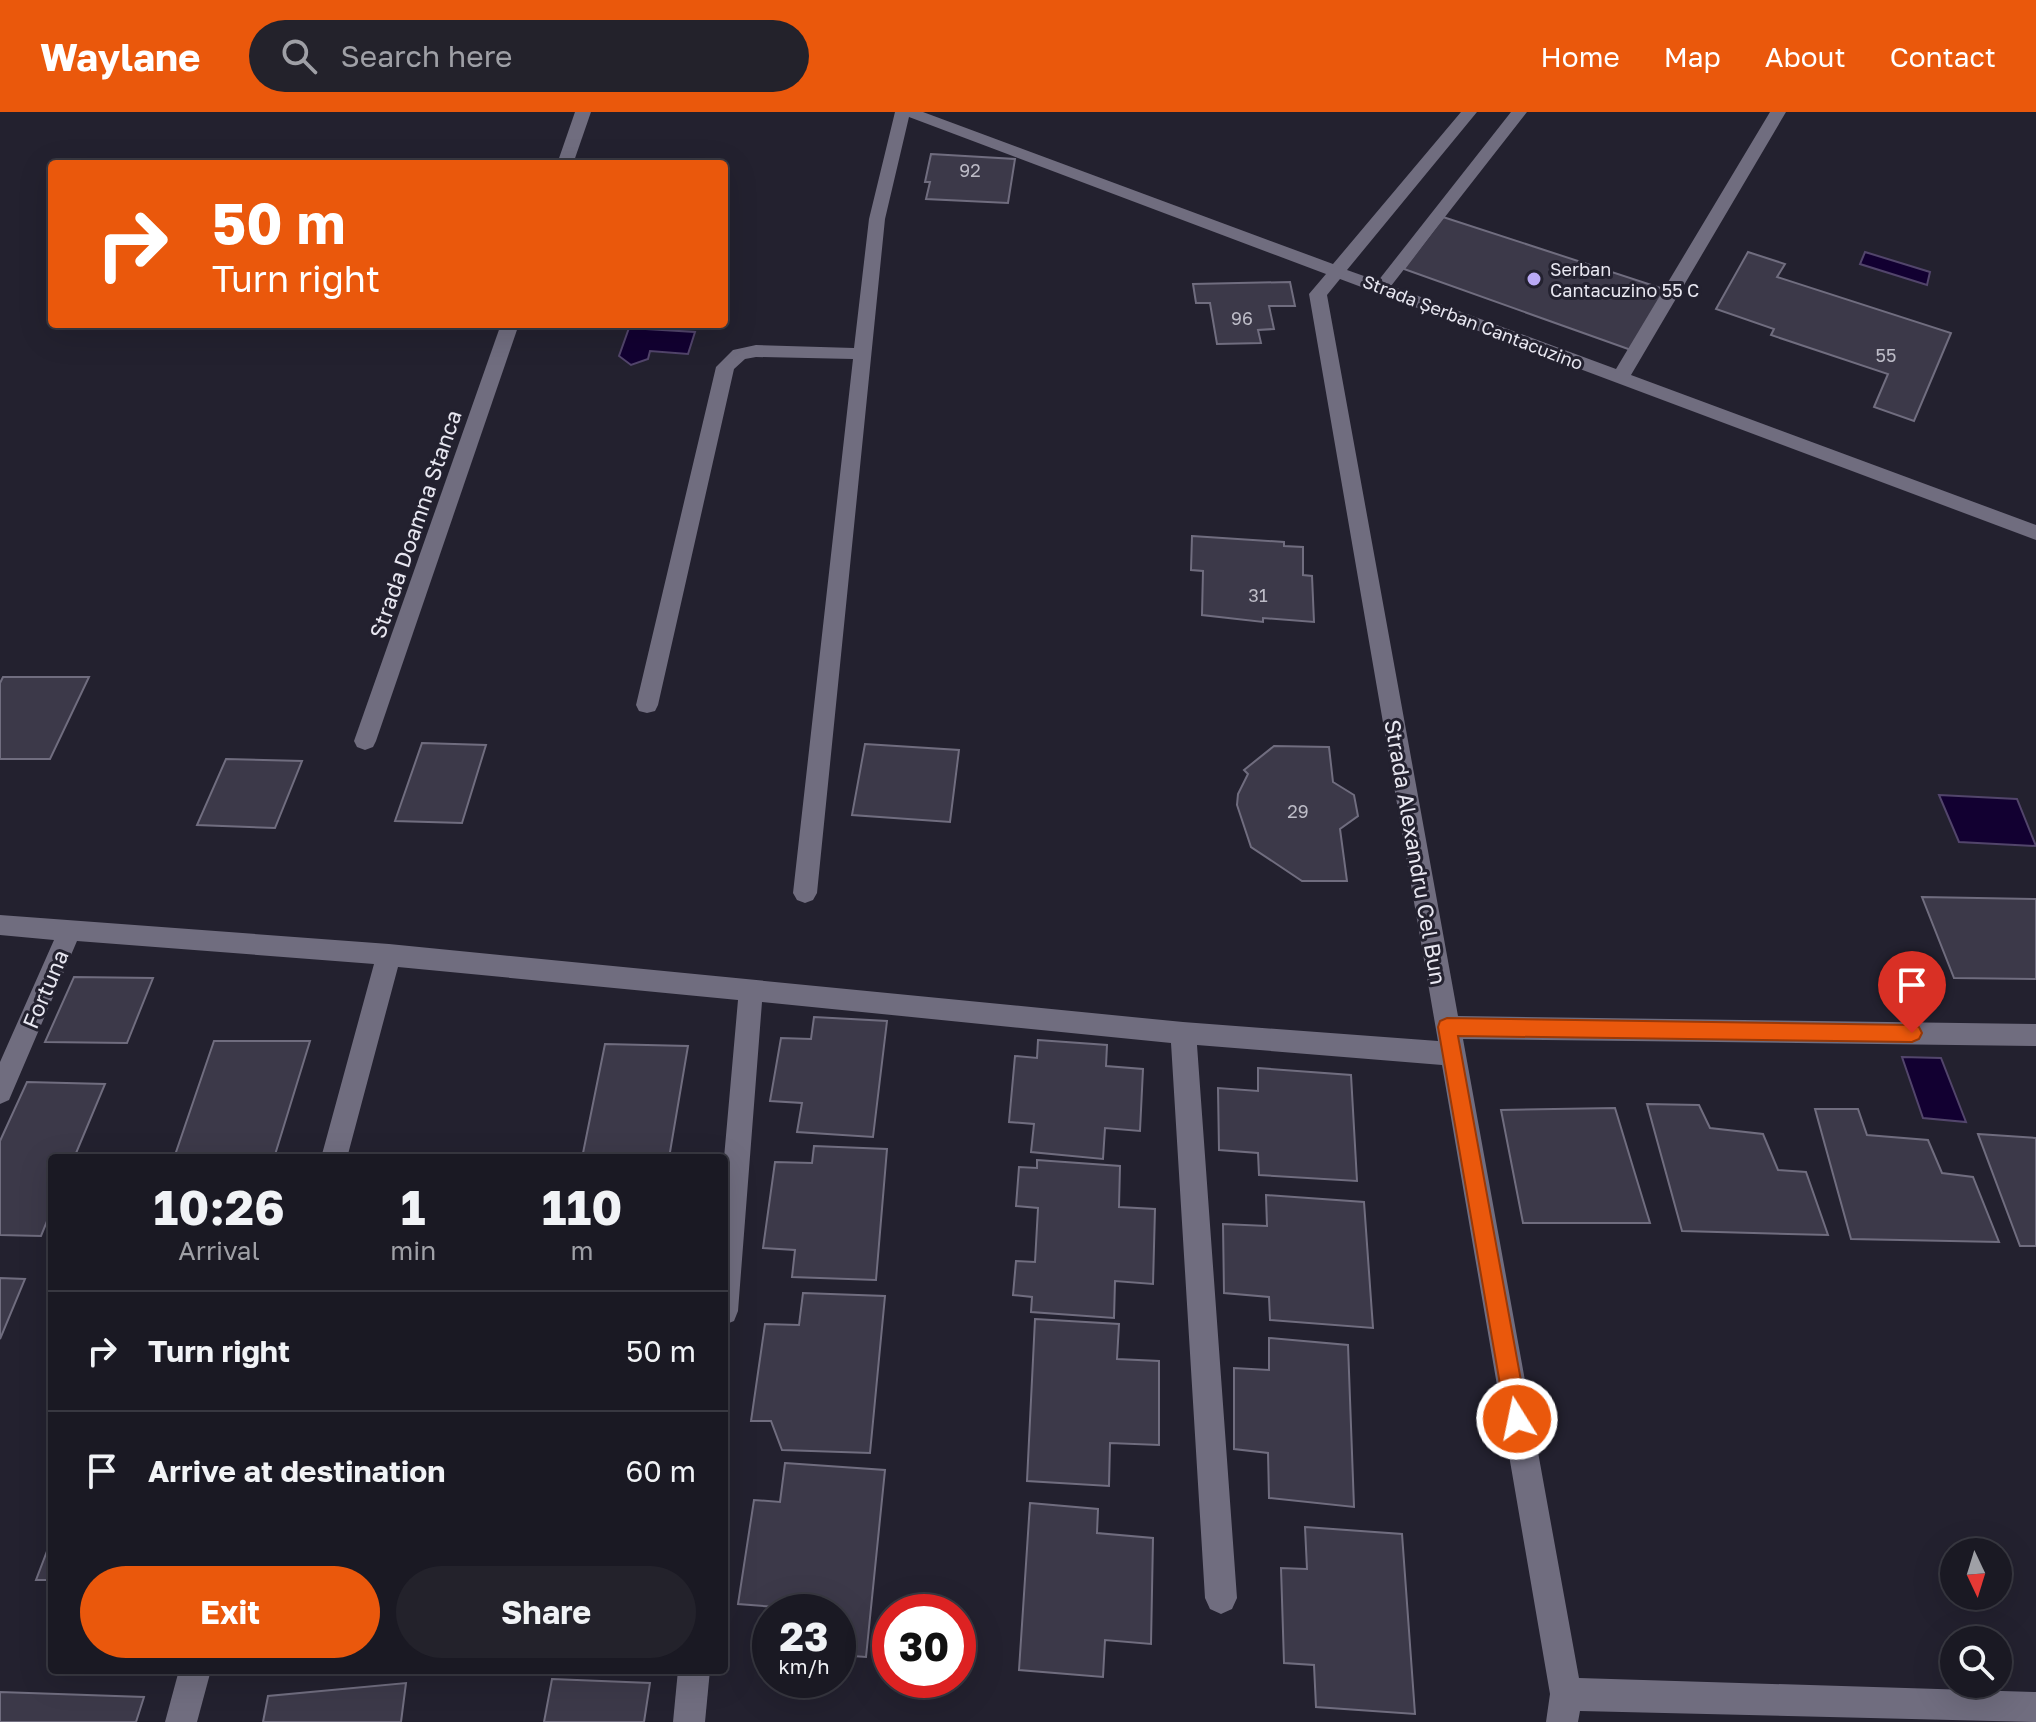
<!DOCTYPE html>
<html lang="en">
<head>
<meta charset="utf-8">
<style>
  :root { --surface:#1a1923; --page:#23222b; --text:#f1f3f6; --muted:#9fa0a6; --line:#383841; --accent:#ea580c }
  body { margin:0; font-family:"Golos Text",sans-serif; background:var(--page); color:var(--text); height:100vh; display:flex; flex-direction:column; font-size:30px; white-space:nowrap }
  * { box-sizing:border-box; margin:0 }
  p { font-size:26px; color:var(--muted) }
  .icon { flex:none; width:44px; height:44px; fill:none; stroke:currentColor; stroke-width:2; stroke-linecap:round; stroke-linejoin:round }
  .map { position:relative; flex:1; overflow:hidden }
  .drawer { position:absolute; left:48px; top:1042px; width:680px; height:520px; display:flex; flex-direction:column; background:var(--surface); border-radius:8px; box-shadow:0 8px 32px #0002,0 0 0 2px var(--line) }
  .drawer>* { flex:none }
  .top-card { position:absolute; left:48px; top:48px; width:680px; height:168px; border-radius:8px; box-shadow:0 8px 32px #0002,0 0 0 2px var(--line); background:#ea580c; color:#fff; overflow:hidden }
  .needle { width:52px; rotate:176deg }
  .buttons { position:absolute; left:1940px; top:1426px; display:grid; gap:16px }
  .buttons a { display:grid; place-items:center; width:72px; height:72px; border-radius:50%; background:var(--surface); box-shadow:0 8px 32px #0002,0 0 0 2px var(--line); font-size:40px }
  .speed { position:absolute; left:752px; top:1482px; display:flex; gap:16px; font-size:40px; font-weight:700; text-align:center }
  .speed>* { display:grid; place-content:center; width:104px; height:104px; border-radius:50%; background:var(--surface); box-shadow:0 8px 32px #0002,0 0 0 2px var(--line); line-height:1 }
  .speed small { font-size:20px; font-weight:400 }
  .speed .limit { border:12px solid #d22; background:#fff; color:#111 }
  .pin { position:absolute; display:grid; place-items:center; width:68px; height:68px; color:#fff; margin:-82px -34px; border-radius:50% 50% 50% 0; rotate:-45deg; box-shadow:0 0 8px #0007 }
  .pin .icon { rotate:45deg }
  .me { position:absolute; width:88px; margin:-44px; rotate:350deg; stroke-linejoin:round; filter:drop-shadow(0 0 6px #0008) }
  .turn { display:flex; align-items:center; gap:28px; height:168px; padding:0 32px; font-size:36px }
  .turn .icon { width:104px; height:104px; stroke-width:2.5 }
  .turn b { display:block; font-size:56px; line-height:68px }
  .eta { display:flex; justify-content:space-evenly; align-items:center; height:136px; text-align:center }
  .eta b { font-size:48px; font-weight:700; line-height:56px }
  .primary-button { display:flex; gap:16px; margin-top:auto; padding:16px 32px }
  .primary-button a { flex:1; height:92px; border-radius:48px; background:var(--accent); color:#fff; font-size:32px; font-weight:700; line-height:92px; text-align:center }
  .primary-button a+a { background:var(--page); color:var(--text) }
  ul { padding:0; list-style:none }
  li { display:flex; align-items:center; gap:24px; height:120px; padding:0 32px; border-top:2px solid var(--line) }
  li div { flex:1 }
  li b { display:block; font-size:30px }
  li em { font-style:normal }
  header { display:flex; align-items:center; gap:48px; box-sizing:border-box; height:112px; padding:0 40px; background:var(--accent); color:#fff }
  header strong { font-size:38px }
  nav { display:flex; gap:44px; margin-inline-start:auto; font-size:28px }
  .search { width:560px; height:72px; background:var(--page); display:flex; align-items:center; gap:20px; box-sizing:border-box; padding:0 28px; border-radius:44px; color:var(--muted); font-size:30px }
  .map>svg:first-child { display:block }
  .water { fill:#120031; stroke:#52456b; stroke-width:2 }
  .building { fill:#3c3949; stroke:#706d7f; stroke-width:2 }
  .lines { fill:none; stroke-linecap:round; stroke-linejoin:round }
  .minor { fill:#706d7f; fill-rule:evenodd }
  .route { fill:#ea580c; stroke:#983908; stroke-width:2 }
  .poi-dot { fill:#baaaf6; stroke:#23212f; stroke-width:3 }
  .labels { text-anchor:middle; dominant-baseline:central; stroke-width:6; stroke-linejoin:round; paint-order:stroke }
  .number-label { font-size:18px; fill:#bdbcc7 }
  .far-poi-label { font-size:18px; fill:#e8e7f1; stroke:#23212f; text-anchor:start }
  .far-street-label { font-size:18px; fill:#e8e7f1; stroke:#23212f }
  .street-label { font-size:22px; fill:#e8e7f1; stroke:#23212f }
</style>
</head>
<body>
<header>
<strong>Waylane</strong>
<div class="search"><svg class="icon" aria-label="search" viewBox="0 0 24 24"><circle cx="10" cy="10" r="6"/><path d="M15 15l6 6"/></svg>Search here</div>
<nav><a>Home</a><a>Map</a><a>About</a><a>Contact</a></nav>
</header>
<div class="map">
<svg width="2036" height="1610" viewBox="0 0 2036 1610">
  <rect width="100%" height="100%" fill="#23212f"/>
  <!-- water -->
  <g class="water">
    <path d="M1865 140 1930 160 1927 173 1860 152Z"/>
    <path d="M629 216 695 220 688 242 650 239 648 247 631 253 619 244Z"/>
    <path d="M1939 683 2017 687 2036 734 1959 730Z"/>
    <path d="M1902 945 1941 946 1966 1010 1923 1006Z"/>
  </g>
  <!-- building -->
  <g class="building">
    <path d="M931 42 1015 47 1008 91 926 87 930 70H925Z"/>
    <path d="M1443 105 1667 178 1631 238 1404 157Z"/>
    <path d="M1748 140 1785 152 1777 165 1951 221 1914 309 1874 295 1888 262 1771 223 1774 217 1716 197Z"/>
    <path d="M1290 170 1295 194H1269L1274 217 1258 218 1261 231 1217 232 1210 191H1196L1193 172Z"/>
    <path d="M1192 424 1284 430V434L1303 435V463L1312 464 1314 510 1263 506V510L1202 503 1203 459 1191 458Z"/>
    <path d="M3 565H89L50 647H0V571Z"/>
    <path d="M422 631 486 633 462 711 395 709Z"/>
    <path d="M865 632 959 638 950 710 852 703Z"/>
    <path d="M1274 634 1329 635 1333 670 1354 683 1358 704 1340 717 1347 769H1302L1251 735 1237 693 1238 682 1248 662 1244 658Z"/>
    <path d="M226 647 302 649 275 716 197 713Z"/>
    <path d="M1922 785 2036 787V867L1954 866Z"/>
    <path d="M74 865 153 866 127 931 45 930Z"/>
    <path d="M814 905 887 909 873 1025 797 1020 802 991 770 989 781 926 811 927Z"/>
    <path d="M1038 928 1107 933 1106 954 1143 957 1140 1019 1105 1016 1103 1047 1031 1040 1034 1012 1009 1010 1015 944 1037 946Z"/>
    <path d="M214 929H310L274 1046H174Z"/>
    <path d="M605 932 688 934 669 1046H582Z"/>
    <path d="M1258 956 1351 963 1357 1069 1259 1063 1258 1041 1219 1038 1218 976 1258 979Z"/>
    <path d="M27 970 105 972 74 1046H52V1097L41 1124 0 1123V1029Z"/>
    <path d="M1647 992 1699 993 1710 1016 1763 1022 1778 1058 1806 1060 1828 1123 1682 1119Z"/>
    <path d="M1615 996 1650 1111H1523L1501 998Z"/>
    <path d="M1815 997H1858L1867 1023 1928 1028 1942 1061 1973 1065 1999 1130 1851 1127Z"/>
    <path d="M1978 1022 2036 1026V1134H2020Z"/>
    <path d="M814 1034 887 1037 876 1168 792 1165 795 1138 763 1136 775 1050 812 1051Z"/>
    <path d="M1037 1048 1120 1054 1119 1095 1155 1097 1153 1172 1115 1169 1114 1206 1031 1200 1032 1185 1013 1183 1016 1149 1035 1150 1038 1096 1016 1094 1019 1055 1037 1056Z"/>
    <path d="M1266 1083 1364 1090 1373 1216 1270 1208 1269 1185 1224 1181 1223 1112 1267 1114Z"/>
    <path d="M0 1166 25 1167 0 1227Z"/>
    <path d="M803 1181 885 1184 870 1341 782 1338 771 1309H751L765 1212 799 1213Z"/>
    <path d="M1035 1207 1119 1212 1117 1247 1159 1249V1333L1110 1331 1109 1374 1027 1369Z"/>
    <path d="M1269 1226 1348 1233 1354 1395 1269 1386 1268 1341 1234 1337V1256L1269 1258Z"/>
    <path d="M785 1351 885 1358 866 1545 838 1543V1500H776V1495L738 1492 754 1388 780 1390Z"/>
    <path d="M1030 1391 1098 1397 1097 1421 1153 1426 1151 1532 1105 1528 1103 1565 1019 1558Z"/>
    <path d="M1305 1415 1402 1422 1415 1602 1316 1595 1314 1553 1284 1551 1281 1456 1307 1457Z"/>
    <path d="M52 1426V1468H36Z"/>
    <path d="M552 1567 650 1571 644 1610H544Z"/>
    <path d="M406 1571 401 1610H263L268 1584Z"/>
    <path d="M0 1580 144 1585 136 1610H0Z"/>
  </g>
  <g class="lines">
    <!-- minor -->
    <g class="minor">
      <path d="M575 0H591L573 52H557Z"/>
      <path d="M895 0H923L1333 152 1461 0H1477L1347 158 1378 169 1511 0H1527L1391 174 1616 257 1770 0H1786L1631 263 2036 413V428L1340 167 1327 183 1458 904 2036 912V934L1463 927 1579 1566 2036 1580V1610L1580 1599 1578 1610H1546L1550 1582 1442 953 1197 933 1237 1486 1232 1497 1221 1502 1210 1497 1205 1486 1171 931 762 890 738 1199 734 1209 724 1213V1046L738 888 398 855 347 1046H321L374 852 77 829 9 988 0 992V950L54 828 0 823V803L389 832 1183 910 1438 929 1309 182 1326 162 909 5 885 107 817 781 813 788 805 791 797 788 793 781 853 247 756 245 745 247 734 257 658 593 655 599 647 601 639 599 636 593 716 255 733 238 756 233 854 236 869 107Z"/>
      <path d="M501 212H519L376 629 373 635 365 638 357 635 354 629Z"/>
      <path d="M179 1558H211L197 1610H165Z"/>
      <path d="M678 1558H710L705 1610H673Z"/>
    </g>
  </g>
  <!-- route -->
  <path class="route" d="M1447 906 1912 913 1919 915 1922 921 1919 927 1912 930 1458 924 1528 1307 1525 1315 1517 1319 1509 1315 1506 1307 1438 915 1440 909Z"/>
  <!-- markers -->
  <circle class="poi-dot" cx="1534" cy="167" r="8"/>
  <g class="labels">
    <!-- number labels -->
    <g class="number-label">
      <text x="970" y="58">92</text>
      <text x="1242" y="206">96</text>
      <text x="1886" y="243">55</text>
      <text x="1258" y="483">31</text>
      <text x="1298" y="699">29</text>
    </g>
    <!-- far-poi labels -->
    <g class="far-poi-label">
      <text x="1550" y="157">Serban<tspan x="1550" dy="21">Cantacuzino 55 C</tspan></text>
    </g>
    <!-- far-street labels -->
    <g class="far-street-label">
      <text transform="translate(1473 210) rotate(21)">Strada Șerban Cantacuzino</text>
    </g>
    <!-- street labels -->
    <g class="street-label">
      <text transform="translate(415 412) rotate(-71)">Strada Doamna Stanca</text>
      <text transform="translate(1416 740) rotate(80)">Strada Alexandru Cel Bun</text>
      <text transform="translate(45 877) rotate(-67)">Fortuna</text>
    </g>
  </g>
</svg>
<div class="buttons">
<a><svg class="needle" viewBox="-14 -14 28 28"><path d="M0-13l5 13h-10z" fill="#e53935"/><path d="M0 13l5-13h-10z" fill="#9fa0a6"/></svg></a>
<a><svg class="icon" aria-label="search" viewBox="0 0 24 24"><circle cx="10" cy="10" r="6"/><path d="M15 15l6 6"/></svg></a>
</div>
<div class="speed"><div>23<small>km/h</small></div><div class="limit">30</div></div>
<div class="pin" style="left:1912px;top:921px;background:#d93025"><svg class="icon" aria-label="arrive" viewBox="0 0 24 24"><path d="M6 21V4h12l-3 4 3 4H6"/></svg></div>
<svg class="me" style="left:1517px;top:1307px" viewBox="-20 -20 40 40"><circle r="17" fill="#ea580c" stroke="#fff" stroke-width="3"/><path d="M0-11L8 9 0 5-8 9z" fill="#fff"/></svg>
<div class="top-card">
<div class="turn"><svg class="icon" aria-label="right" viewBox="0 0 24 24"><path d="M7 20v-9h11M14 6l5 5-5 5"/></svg><div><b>50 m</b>Turn right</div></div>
</div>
<section class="drawer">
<div class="eta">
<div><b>10:26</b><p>Arrival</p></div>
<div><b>1</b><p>min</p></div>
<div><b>110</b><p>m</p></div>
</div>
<ul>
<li><svg class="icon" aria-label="right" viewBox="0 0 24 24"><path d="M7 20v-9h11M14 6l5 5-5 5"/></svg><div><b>Turn right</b></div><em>50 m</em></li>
<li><svg class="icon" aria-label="arrive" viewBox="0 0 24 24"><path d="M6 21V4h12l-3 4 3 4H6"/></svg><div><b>Arrive at destination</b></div><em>60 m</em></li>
</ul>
<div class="primary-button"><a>Exit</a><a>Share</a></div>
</section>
</div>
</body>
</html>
